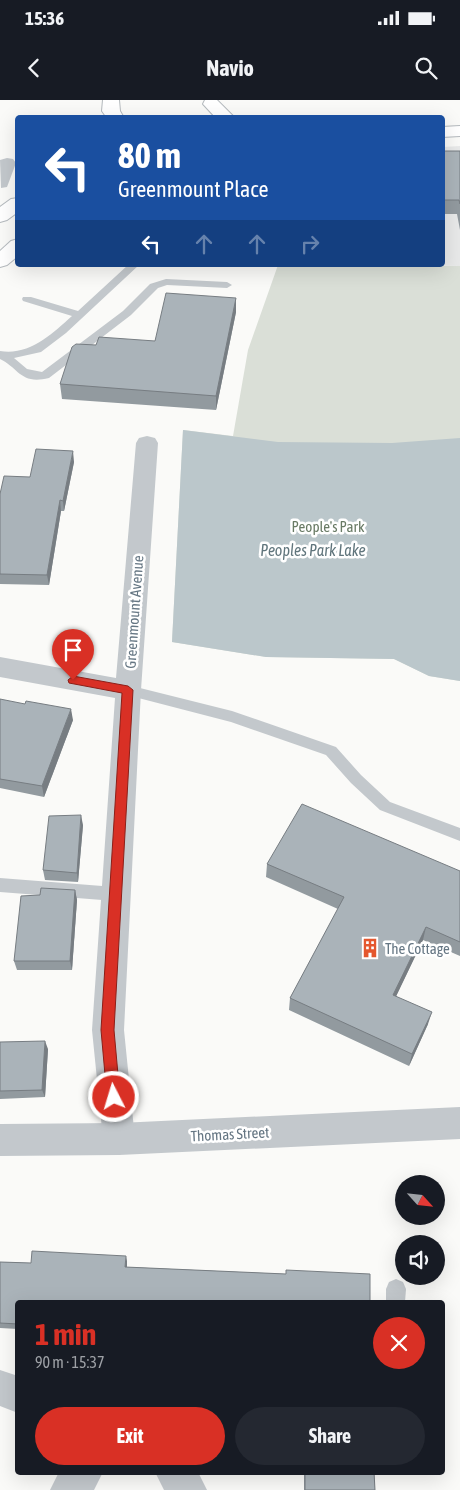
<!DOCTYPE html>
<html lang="en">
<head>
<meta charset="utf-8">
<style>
  :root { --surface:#171b24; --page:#242831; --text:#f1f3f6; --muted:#9ea1a6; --accent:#d93025 }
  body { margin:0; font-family:"Asap Condensed",sans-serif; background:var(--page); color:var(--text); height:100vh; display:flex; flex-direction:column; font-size:19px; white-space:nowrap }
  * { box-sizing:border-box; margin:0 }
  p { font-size:16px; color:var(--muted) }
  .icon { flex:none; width:28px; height:28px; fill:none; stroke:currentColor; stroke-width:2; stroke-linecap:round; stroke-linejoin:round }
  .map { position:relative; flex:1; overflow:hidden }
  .sheet { position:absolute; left:15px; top:1200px; width:430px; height:175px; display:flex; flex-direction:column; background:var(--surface); border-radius:5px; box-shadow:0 5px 20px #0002 }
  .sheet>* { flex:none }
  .guide { position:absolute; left:15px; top:15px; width:430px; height:152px; border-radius:5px; box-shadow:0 5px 20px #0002; background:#1a4fa0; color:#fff; overflow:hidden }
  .needle { width:32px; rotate:117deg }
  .fabs { position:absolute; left:395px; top:1075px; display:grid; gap:10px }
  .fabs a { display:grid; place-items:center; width:50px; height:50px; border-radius:50%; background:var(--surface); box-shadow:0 5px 20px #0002; font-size:25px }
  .pin { position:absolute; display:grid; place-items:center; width:42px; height:42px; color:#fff; margin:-51px -21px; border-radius:50% 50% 50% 0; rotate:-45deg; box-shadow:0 0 5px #0007 }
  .pin .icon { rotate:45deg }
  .me { position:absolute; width:55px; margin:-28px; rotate:355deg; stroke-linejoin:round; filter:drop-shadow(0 0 4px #0008) }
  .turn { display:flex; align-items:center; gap:18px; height:105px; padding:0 20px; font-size:22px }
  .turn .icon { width:65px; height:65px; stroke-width:2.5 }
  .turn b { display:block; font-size:35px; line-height:42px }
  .lanes { display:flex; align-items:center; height:48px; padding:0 20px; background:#0003; justify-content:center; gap:25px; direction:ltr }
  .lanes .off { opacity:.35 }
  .round { display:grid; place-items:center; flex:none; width:52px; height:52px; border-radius:26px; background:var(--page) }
  .head { display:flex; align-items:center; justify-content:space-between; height:85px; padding:0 20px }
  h1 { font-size:30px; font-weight:700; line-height:38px; color:var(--accent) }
  .button { display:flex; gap:10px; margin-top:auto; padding:10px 20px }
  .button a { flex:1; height:58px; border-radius:30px; background:var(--accent); color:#fff; font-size:20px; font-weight:700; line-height:58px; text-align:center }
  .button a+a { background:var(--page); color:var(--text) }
  .status { display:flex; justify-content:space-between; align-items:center; height:35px; padding:0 25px; background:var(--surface); direction:ltr }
  .status svg { height:14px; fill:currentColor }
  header { display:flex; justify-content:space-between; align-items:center; height:65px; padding:0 20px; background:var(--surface); font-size:22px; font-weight:700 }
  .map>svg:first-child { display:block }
  .built { fill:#e8e9e9 }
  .green { fill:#dadfd7 }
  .water { fill:#bbc7cb }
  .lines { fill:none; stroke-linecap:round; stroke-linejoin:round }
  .primary-casing { stroke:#b5babe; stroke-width:2 }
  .service { fill:#c3c8cc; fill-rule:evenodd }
  .minor { fill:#c3c8cc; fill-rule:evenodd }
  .tertiary { fill:#c3c8cc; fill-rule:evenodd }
  .primary { fill:#fff; fill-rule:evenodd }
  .wall { fill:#929a9f }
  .shaded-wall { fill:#777d82 }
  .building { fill:#aab3b9; stroke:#777d82 }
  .route { fill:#d93025; stroke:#8d1f18 }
  .labels { text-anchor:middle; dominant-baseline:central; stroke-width:5; stroke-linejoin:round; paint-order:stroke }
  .park-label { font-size:15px; fill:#687a64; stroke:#fff }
  .street-label { font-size:15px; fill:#657683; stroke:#fff }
  .poi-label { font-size:15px; fill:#657683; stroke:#fff; text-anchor:start }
  .water-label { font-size:16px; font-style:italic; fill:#60757c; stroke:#fff }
</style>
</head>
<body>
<div class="status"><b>15:36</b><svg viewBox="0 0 49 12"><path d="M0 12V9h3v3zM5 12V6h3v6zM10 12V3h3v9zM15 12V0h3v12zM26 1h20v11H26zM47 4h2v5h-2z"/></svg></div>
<header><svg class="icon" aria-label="back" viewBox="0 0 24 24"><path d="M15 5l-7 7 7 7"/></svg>Navio<svg class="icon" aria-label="search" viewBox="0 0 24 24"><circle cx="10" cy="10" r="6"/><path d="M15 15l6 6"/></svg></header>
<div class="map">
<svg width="460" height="1390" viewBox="0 0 460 1390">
  <rect width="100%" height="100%" fill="#fafaf8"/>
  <!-- built -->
  <path class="built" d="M460 46V166L399 165H442L443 47Z"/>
  <!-- green -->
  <path class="green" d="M278 165 460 166V581L429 576 394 559 266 557 172 542 183 330 233 336 248 250Z"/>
  <!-- water -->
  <path class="water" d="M183 330 278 342 392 343 460 338V581L429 576 394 559 266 557 172 542Z"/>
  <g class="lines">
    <defs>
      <g id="primary">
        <path d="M103 0H119L120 11 124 18H107L102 11Z"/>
        <path d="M205 0H217L235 18H216L203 4Z"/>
        <path d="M460 26V36L442 37V27Z"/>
        <path d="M18 98V112L7 120 0 122V107L11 99Z"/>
        <path d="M18 139V156L7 165 0 167V151L11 141Z"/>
      </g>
    </defs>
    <!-- primary casing -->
    <use href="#primary" class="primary-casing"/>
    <!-- service -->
    <g class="service">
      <path d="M128 165H139L66 233 41 252 14 258 27 269 42 272 123 211 150 184 166 179 227 182 232 185 227 188 167 185 158 188 131 215 49 278C20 285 19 268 0 259V251C29 256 52 234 72 216L23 201 22 199 23 197H31L78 211Z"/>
      <path d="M128 585 232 611 336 647 361 675 390 702 460 728V741L380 710 351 683 326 655 231 622 123 594 121 590 123 586Z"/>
      <path d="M0 778 115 787 121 789 123 794 121 799 115 801 0 792Z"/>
      <path d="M396 1179 403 1182 406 1189 405 1202H386V1189L389 1182Z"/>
    </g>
    <!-- minor -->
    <g class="minor">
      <path d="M7 58 13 59 16 63 7 87 1 88 0 60Z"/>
      <path d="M147 336 155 338 158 343 141 590 124 930 135 1039 131 1050 119 1055 107 1050 103 1039 92 930 115 598 0 577V557L116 578 136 343 139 338Z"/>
      <path d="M0 1270 18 1276V1313L0 1306Z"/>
      <path d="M59 1372H103L94 1390H50Z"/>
      <path d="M155 1372H198L207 1390H164Z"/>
    </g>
    <!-- tertiary -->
    <path class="tertiary" d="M460 1007V1039L119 1055 0 1056V1024L119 1023Z"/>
    <!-- primary -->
    <use href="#primary" class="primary"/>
  </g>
  <!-- wall -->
  <g class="wall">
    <path d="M442 51H460V130L457 114H442Z"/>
    <path d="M236 198V212L216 310 62 299 60 284 96 245 155 241Z"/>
    <path d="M74 362 64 411H61L49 485 0 484V394L30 377Z"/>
    <path d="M0 599 73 620 44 697 0 688Z"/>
    <path d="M83 725 78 782 45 780 43 770Z"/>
    <path d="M267 764 460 771V856L423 840 396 896 428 924 409 966 289 910 290 898 338 809 266 777Z"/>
    <path d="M75 790 77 800 72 870H17L14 861 40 795Z"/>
    <path d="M0 942 48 949 45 997 0 999Z"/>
    <path d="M127 1161V1167L285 1174H370L18 1202V1229L0 1228V1162L31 1163Z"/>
    <path d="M304 1372H374L375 1390H304Z"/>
  </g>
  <!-- shaded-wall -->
  <g class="shaded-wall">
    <path d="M236 198V212L216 310V296Z"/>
    <path d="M73 351 74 362 64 411 63 401Z"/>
    <path d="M60 400 61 411 49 485 47 475Z"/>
    <path d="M71 609 73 620 44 697 42 686Z"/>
    <path d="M81 715 83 725 78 782 77 773Z"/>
    <path d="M75 790 77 800 72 870 70 861Z"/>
    <path d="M426 827 423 840 391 907 393 895Z"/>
    <path d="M432 912 428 924 409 966 412 954Z"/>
    <path d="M45 941 48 949 45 997 42 990Z"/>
    <path d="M126 1156 127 1161V1172L125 1167Z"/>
  </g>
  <!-- building -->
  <g class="building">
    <path d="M442 51H460V104L459 100H442Z"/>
    <path d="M166 193 236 198 216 296 60 284 72 247 76 244 96 245 99 237 155 241Z"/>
    <path d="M36 349 73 351 63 401 60 400 47 475 0 474V394L4 376 30 377Z"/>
    <path d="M0 599 25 604 26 601 71 609 42 686 0 679Z"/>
    <path d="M302 704 460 771V842L426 827 393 895 432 912 412 954 290 898 344 797 267 764Z"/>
    <path d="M81 715 77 773 43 770 49 716Z"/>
    <path d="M41 788 75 790 70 861H14L21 796 40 795Z"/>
    <path d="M45 941 42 990 0 991V942Z"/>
    <path d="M32 1151 126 1156 125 1167 286 1174V1170L370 1174V1202H18V1224L0 1223V1162L31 1163Z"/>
    <path d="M305 1372H374L375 1390H305Z"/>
  </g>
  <!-- route -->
  <path class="route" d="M73 576 128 586 133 590 114 930 120 997 118 1002 114 1004 109 1002 107 997 101 930 122 593 69 583 68 580Z"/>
  <!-- icons -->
  <defs>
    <symbol id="building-bare" viewBox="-9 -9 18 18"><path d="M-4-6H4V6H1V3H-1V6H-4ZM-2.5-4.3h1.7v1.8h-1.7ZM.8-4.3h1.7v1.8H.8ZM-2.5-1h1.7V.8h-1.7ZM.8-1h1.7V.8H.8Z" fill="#e4572e" stroke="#fff" stroke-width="2.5" paint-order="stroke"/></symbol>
  </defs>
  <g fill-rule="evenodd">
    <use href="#building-bare" x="356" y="834" width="28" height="28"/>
  </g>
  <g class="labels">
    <!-- park labels -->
    <g class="park-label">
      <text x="328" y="426">People's Park</text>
    </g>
    <!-- street labels -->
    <g class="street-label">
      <text transform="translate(134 512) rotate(-86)">Greenmount Avenue</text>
      <text transform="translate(230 1034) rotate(-3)">Thomas Street</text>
    </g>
    <!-- poi labels -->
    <g class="poi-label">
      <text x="385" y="848">The Cottage</text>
    </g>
    <!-- water labels -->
    <g class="water-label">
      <text x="313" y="450">Peoples Park Lake</text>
    </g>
  </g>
</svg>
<div class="fabs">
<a><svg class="needle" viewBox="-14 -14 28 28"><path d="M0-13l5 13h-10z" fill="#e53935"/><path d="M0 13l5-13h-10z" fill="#9ea1a6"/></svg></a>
<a><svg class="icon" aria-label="sound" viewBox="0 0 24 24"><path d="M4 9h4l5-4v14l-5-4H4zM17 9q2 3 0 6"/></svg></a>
</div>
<div class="pin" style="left:73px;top:580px;background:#d93025"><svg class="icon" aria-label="arrive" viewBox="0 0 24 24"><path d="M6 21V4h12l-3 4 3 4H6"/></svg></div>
<svg class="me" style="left:114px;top:997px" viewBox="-20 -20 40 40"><circle r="17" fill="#d93025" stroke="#fff" stroke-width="3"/><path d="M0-11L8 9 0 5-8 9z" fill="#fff"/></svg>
<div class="guide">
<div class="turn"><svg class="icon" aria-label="left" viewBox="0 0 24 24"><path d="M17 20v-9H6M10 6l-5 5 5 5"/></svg><div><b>80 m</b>Greenmount Place</div></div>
<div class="lanes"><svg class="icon" aria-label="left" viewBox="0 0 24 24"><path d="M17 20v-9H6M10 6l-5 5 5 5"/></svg><svg class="icon off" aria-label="ahead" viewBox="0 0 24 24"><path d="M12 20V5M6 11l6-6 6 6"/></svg><svg class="icon off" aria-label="ahead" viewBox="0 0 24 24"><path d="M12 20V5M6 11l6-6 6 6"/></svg><svg class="icon off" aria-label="right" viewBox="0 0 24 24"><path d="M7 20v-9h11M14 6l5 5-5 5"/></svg></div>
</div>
<section class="sheet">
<div class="head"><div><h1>1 min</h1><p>90 m · 15:37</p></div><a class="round" style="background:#d93025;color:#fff"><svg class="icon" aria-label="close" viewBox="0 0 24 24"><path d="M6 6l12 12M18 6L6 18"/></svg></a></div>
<div class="button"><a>Exit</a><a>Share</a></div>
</section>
</div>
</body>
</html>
